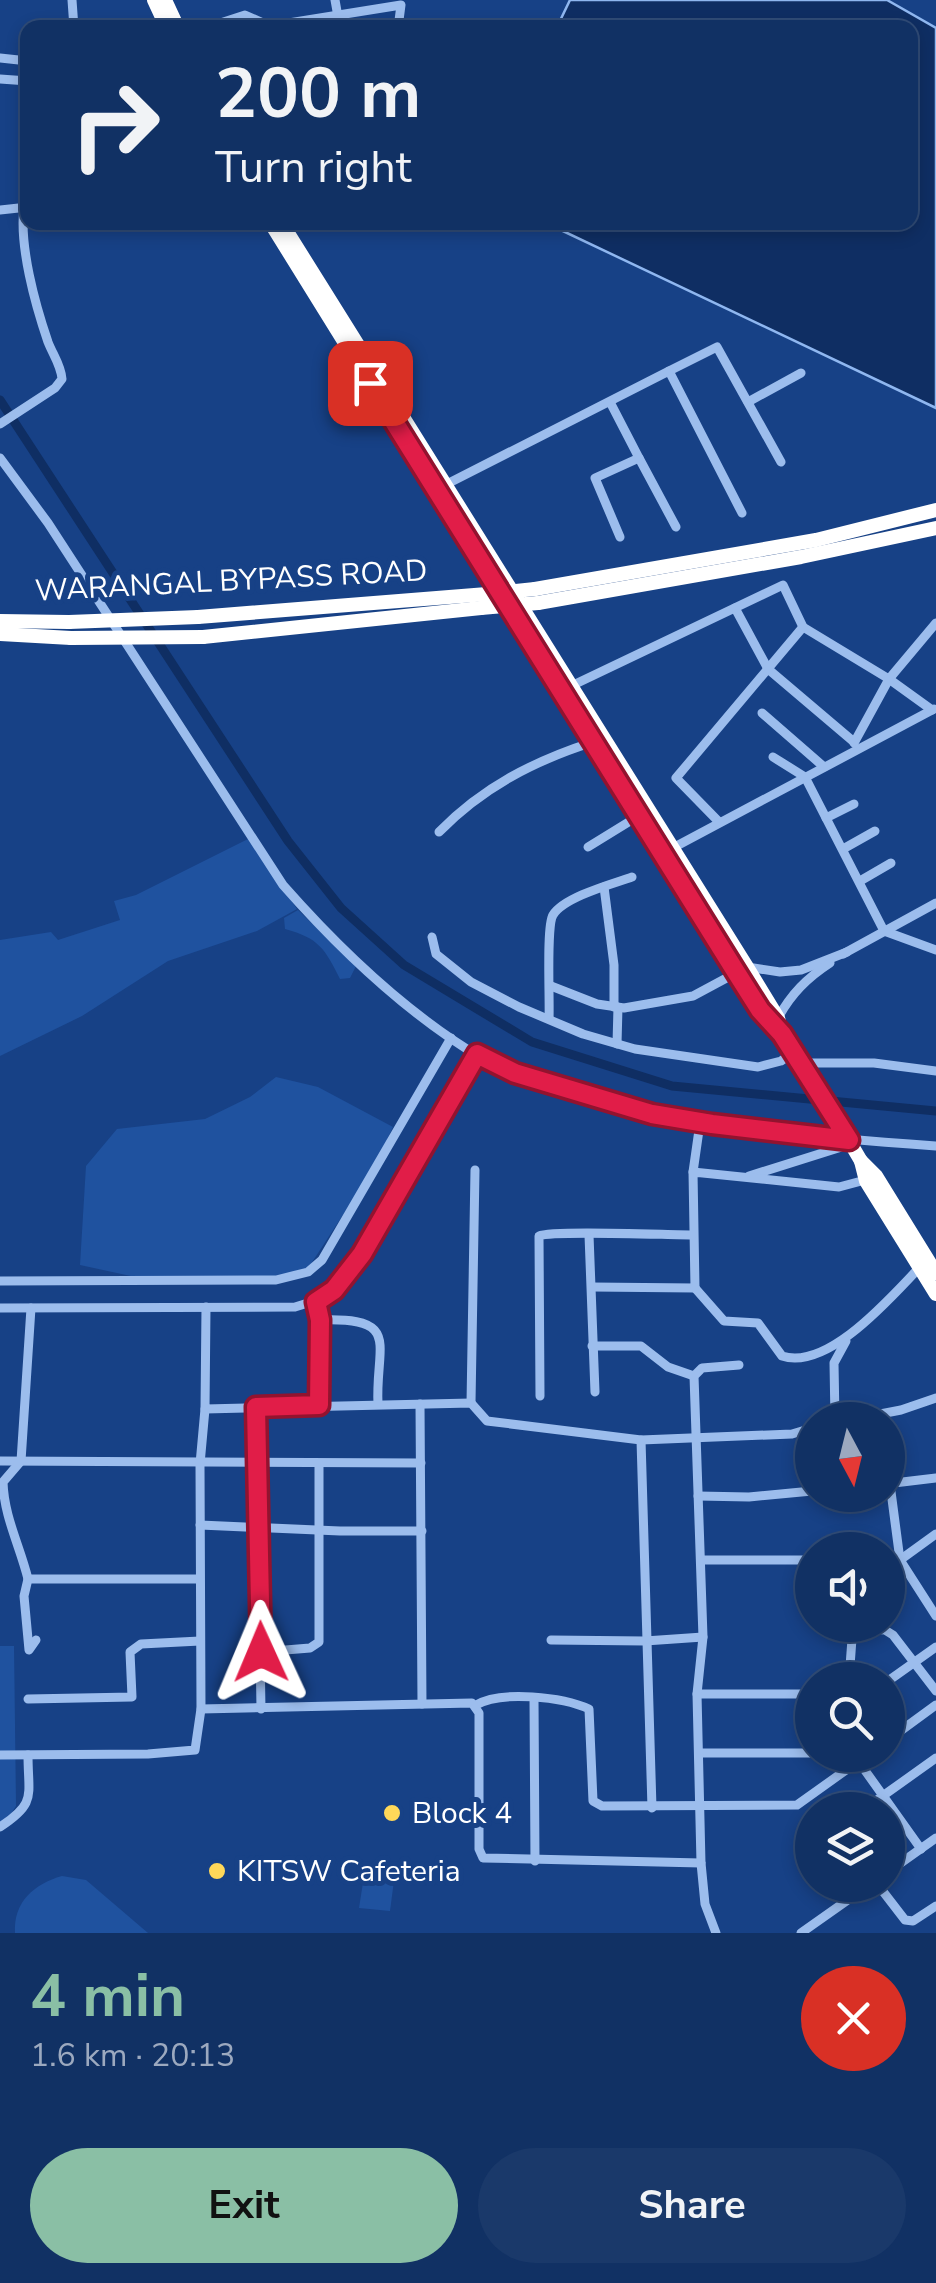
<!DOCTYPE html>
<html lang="en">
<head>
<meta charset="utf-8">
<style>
  :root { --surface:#113164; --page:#1a396a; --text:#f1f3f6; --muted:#9ca9bf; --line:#304c78; --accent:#8abfa5 }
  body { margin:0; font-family:"Nunito Sans",sans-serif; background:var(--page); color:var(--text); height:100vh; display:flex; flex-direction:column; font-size:38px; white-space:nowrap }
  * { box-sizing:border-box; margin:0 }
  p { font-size:32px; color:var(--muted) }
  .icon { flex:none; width:55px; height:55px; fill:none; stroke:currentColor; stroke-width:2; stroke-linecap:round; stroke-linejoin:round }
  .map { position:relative; height:1933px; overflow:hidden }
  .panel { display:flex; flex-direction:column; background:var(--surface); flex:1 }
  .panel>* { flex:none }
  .top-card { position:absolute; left:20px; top:20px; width:898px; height:210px; border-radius:20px; box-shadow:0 5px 15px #0003,0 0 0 2px var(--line); background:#113164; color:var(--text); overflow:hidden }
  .needle { width:65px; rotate:173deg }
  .fabs { position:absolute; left:795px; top:1402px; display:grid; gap:20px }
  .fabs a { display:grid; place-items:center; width:110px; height:110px; border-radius:50%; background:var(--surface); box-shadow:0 5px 15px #0003,0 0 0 2px var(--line); font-size:50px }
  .pin { position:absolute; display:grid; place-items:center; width:85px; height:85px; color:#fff; margin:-42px; border-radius:20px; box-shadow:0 5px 15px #0006 }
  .me { position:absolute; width:110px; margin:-55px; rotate:359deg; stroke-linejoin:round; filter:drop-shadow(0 0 8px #0008) }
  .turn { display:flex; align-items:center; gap:35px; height:210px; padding:0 30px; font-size:45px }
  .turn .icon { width:130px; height:130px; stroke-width:2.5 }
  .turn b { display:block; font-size:70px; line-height:85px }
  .round { display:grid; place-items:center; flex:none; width:105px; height:105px; border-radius:52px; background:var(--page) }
  .headline { display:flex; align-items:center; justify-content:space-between; height:170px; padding:0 30px }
  h1 { font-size:60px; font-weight:700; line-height:75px; color:var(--accent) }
  .cta { display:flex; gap:20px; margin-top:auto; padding:20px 30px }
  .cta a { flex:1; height:115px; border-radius:60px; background:var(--accent); color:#111; font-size:40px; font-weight:700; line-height:115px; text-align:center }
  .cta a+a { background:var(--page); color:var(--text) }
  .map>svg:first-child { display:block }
  .green { fill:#1f529f }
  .water { fill:#0f2e63; stroke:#8fb7f0; stroke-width:2.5 }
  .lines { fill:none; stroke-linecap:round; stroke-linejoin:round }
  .canal { stroke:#0f2e63; stroke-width:9 }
  .minor { stroke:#9cbded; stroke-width:9 }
  .highway { stroke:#fff; stroke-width:14 }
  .highway-bridge { stroke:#fff; stroke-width:14 }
  .route-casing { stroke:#92132f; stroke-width:25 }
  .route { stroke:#e11d48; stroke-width:18 }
  .poi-dot { fill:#ffd859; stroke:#174186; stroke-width:4 }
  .labels { text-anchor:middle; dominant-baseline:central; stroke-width:10; stroke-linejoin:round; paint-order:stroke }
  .street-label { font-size:30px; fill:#fff; stroke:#174186 }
  .poi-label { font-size:30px; fill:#fff; stroke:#174186; text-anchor:start }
</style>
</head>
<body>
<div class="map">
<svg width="936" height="1933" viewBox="0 0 936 1933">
  <rect width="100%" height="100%" fill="#174186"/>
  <!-- green -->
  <g class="green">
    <path d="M250 838 297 909 257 931 168 961 82 1016 0 1056V940L51 932 58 940 120 920 114 901 136 895Z"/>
    <path d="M298 910 356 966 350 978 340 979C325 949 319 938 285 929L284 918Z"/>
    <path d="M276 1077 318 1087 393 1127 375 1166 303 1276 163 1283 80 1265 86 1166 117 1129 205 1119 250 1097Z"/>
    <path d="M0 1646H14L16 1806 0 1831Z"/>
    <path d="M365 1870 395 1873 390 1911 359 1908Z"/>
    <path d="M62 1876 86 1880 148 1933H15C13 1902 34 1884 62 1876Z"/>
  </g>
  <!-- water -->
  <path class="water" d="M570 0H887L936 28V408L546 223 910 222V28L557 27Z"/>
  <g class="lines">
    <!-- canal -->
    <path class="canal" d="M0 400 288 841 341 908 404 965 532 1042 672 1086 936 1111"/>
    <!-- minor -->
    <g class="minor">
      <path d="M72 0 74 28"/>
      <path d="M335 0 340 28"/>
      <path d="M205 28 245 15 270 26 401 5 398 28"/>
      <path d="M0 58 28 61"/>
      <path d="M0 79 28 81"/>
      <path d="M0 210 28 207"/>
      <path d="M669 371 717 347 781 462"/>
      <path d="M610 402 639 458 595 478 620 537"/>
      <path d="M748 402 801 373"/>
      <path d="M0 424 55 388 62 379C61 365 53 355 48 342 35 304 19 246 24 207"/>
      <path d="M0 458 48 523 283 885C342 952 407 1014 483 1059 504 1072 531 1078 554 1085 678 1126 806 1137 936 1146"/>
      <path d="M639 458 676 527"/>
      <path d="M443 486 669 371 742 513"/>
      <path d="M735 608 768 669 854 742"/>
      <path d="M569 687 783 585 803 627 889 679 932 710"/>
      <path d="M762 713 824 767"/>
      <path d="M854 743 889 679 936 623"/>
      <path d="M773 757 805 777 884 931 936 950"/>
      <path d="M826 818 854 804"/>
      <path d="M719 822 676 778 803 627"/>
      <path d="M439 832C483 787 534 761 593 742"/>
      <path d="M588 847 640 815"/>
      <path d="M843 849 875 831"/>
      <path d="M669 850 934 709"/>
      <path d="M860 881 891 863"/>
      <path d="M604 887 614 965V1007"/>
      <path d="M432 937 436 954 471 982 519 1007 583 1034 635 1049 758 1067 781 1061 794 1052"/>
      <path d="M843 954 936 903"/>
      <path d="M551 986 597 1004 624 1008 693 996 747 967 780 972 801 970 847 952"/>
      <path d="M778 1018C791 994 807 978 830 963"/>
      <path d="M549 1019C550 1000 546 926 553 915 564 897 612 884 632 877"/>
      <path d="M617 1044 618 1007"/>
      <path d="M800 1063H874L936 1071"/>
      <path d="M693 1172 700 1123"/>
      <path d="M749 1176 851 1144"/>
      <path d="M589 1235 595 1392"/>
      <path d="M0 1281 276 1280 308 1272 322 1260 451 1038"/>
      <path d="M592 1287 695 1288 693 1172 839 1187 869 1179"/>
      <path d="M695 1288 724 1321 758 1323 782 1356C828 1371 891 1297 919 1268"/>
      <path d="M316 1302 320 1320 319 1405"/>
      <path d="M206 1307 205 1409 471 1403 487 1421 641 1440 792 1434 812 1428"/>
      <path d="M0 1308 295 1307 324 1298 348 1273 477 1054"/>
      <path d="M320 1320C403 1317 375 1345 378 1404"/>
      <path d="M592 1346H641L668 1367 694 1376"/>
      <path d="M540 1396 539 1236C552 1230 668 1235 692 1235"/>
      <path d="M471 1403 475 1170"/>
      <path d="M420 1404 422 1704"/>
      <path d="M256 1407 261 1709"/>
      <path d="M835 1420 834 1363 846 1341"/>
      <path d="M849 1420 901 1410 936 1398"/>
      <path d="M888 1433 898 1482"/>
      <path d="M641 1440 652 1808"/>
      <path d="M0 1461 421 1463"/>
      <path d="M894 1483 936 1478"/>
      <path d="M890 1484 900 1560 936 1616"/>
      <path d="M698 1496 749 1497 812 1491"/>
      <path d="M200 1525 340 1531H422"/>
      <path d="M701 1560H812"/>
      <path d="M888 1560H900L936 1534"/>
      <path d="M28 1579C20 1546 4 1517 3 1482L21 1461 31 1308"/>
      <path d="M853 1628 885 1630 893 1635 936 1691"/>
      <path d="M36 1640 29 1650 24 1596 28 1579H199"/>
      <path d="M551 1640 645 1641 703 1637"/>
      <path d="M261 1652 310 1648 319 1642V1464"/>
      <path d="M849 1680 853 1625"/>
      <path d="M888 1681 936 1647"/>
      <path d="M697 1694H812"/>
      <path d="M534 1698 535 1861"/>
      <path d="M28 1699 132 1697 130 1652 141 1644 200 1641"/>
      <path d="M476 1705C501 1690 563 1697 589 1709L593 1801 602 1806 797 1805 867 1755"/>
      <path d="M201 1709 472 1703 479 1713V1849L483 1858 701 1863"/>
      <path d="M888 1740 936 1705"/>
      <path d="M699 1753H812"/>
      <path d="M0 1755 148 1754 195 1750 201 1709 200 1464 205 1409"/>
      <path d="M815 1755 844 1770"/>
      <path d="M854 1755 921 1849"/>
      <path d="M863 1810 936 1758"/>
      <path d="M0 1827C37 1803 28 1796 28 1755"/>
      <path d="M888 1872 936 1838"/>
      <path d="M878 1885 905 1920 913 1921 936 1906"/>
      <path d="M716 1933 705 1904 701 1863 697 1694 703 1637 694 1376 702 1368 739 1365"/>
      <path d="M801 1933 869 1885"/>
    </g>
    <!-- highway -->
    <g class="highway">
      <path d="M154 0 167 28"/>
      <path d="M165 0 178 28"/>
      <path d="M270 222 735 972 760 1010 782 1033 851 1144 861 1161 866 1181 936 1294"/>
      <path d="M281 222 747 967 778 1018 782 1033"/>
      <path d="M535 589 816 540 936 510"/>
      <path d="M538 603 801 557 936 528"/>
      <path d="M198 617 487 594"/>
      <path d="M0 621 69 622"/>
      <path d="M0 634 71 638"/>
      <path d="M203 637 481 608"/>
      <path d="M861 1161 876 1176 936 1273"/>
    </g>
    <!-- highway-bridge -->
    <g class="highway-bridge">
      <path d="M487 594 535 589"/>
      <path d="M481 608 538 603"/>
      <path d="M69 622 198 617"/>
      <path d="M71 638 203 637"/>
    </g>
  </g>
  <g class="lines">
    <defs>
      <path id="route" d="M261 1652 256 1407 319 1405 320 1320 316 1302 334 1290 362 1254 477 1054 515 1073 652 1114 712 1124 849 1140 782 1034 760 1010 736 972 370 383"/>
    </defs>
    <!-- route casing -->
    <use href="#route" class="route-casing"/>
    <!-- route -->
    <use href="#route" class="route"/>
  </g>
  <!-- markers -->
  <g class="poi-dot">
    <circle cx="392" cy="1813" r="10"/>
    <circle cx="217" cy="1871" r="10"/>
  </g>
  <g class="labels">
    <!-- street labels -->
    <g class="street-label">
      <text transform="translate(231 581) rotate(-3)">WARANGAL BYPASS ROAD</text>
    </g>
    <!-- poi labels -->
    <g class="poi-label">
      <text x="412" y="1813">Block 4</text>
      <text x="237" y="1871">KITSW Cafeteria</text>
    </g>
  </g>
</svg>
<div class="fabs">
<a><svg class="needle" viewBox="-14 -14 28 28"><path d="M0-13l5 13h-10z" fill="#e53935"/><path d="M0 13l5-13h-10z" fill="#9ca9bf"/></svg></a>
<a><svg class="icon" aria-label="sound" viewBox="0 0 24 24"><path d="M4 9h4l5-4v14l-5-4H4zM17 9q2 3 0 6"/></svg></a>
<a><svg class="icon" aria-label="search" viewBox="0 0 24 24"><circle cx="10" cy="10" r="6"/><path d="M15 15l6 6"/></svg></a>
<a><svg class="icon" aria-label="layers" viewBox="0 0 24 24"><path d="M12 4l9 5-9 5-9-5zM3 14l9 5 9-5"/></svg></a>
</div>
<div class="pin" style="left:370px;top:383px;background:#d93025"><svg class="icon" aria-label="arrive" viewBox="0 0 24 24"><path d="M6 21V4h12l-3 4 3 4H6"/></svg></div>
<svg class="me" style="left:261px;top:1652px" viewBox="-20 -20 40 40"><path d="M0-17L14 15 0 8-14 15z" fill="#e11d48" stroke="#fff" stroke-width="4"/></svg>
<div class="top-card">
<div class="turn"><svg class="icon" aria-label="right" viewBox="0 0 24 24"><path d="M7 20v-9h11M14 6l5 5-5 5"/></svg><div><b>200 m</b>Turn right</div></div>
</div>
</div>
<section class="panel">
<div class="headline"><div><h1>4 min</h1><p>1.6 km · 20:13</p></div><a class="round" style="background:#d93025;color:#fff"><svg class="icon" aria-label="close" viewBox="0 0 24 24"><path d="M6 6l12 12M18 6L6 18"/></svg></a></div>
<div class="cta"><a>Exit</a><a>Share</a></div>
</section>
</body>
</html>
